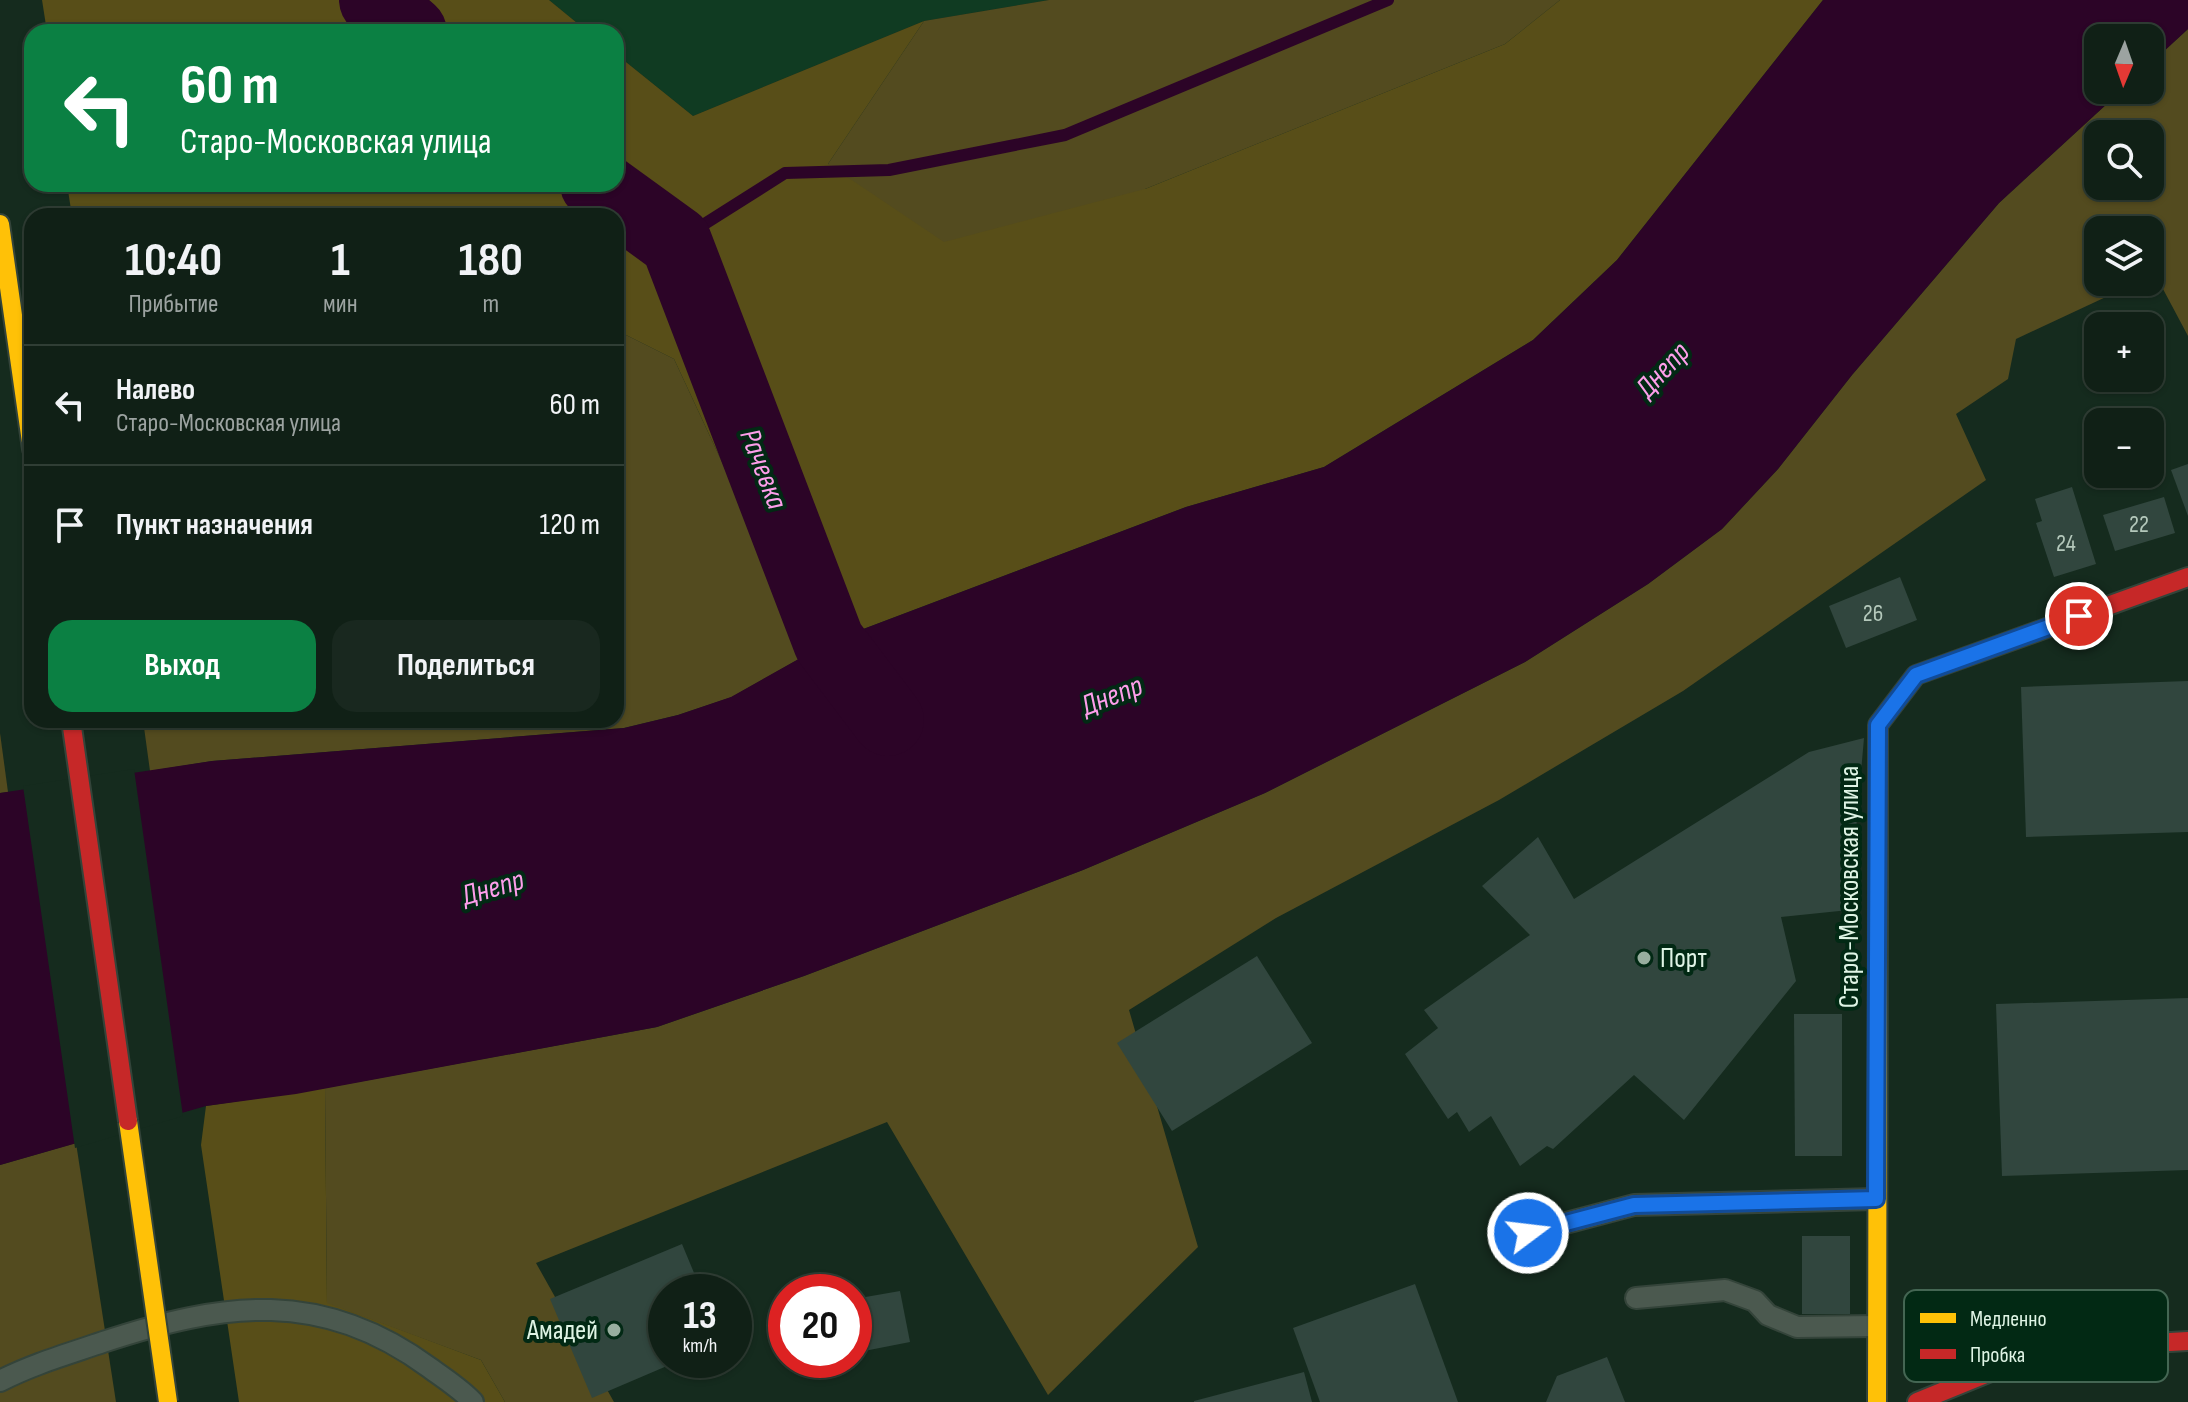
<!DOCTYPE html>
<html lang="ru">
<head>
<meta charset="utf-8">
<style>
  :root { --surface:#102016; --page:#19281f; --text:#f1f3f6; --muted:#9ca3a1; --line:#303e35; --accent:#0b8043 }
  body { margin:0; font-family:"Sofia Sans Condensed",sans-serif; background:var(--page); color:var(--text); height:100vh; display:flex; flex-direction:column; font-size:30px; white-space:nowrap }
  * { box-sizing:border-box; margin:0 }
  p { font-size:26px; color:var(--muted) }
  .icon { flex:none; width:44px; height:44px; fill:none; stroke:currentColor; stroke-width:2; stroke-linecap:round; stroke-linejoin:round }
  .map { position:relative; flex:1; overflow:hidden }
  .sheet { position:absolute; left:24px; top:208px; width:600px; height:520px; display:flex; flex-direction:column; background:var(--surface); border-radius:24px; box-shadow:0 2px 6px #0004,0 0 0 2px var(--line) }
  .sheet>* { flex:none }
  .banner { position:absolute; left:24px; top:24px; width:600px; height:168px; border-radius:24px; box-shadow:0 2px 6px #0004,0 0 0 2px var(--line); background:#0b8043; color:#fff; overflow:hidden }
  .needle { width:52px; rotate:182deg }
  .tools { position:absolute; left:2084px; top:24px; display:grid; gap:16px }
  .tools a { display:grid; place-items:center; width:80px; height:80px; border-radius:16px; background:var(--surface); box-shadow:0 2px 6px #0004,0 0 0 2px var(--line); font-size:40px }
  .speed { position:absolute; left:648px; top:1274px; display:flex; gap:16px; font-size:40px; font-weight:700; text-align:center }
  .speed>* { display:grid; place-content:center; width:104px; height:104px; border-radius:50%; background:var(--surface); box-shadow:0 2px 6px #0004,0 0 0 2px var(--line); line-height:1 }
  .speed small { font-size:20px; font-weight:400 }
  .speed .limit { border:12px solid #d22; background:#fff; color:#111 }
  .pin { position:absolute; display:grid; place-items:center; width:68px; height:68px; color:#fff; margin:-34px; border:4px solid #fff; border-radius:50%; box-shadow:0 2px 8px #0007 }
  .me { position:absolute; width:88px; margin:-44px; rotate:75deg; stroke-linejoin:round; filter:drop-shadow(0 0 6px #0008) }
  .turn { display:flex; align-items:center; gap:28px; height:168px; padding:0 24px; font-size:36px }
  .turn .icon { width:104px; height:104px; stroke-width:2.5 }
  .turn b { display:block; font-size:56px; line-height:68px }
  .eta { display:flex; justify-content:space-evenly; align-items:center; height:136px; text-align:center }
  .eta b { font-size:48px; font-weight:700; line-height:56px }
  .cta { display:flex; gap:16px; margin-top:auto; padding:16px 24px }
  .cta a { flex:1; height:92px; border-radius:24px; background:var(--accent); color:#fff; font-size:32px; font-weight:700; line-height:92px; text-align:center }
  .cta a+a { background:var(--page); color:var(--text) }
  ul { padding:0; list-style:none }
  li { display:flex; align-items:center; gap:24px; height:120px; padding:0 24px; border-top:2px solid var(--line) }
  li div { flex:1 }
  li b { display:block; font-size:30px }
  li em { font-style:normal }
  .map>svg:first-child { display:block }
  .built { fill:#103b22 }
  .green { fill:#584e18 }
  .forest { fill:#534b1f; fill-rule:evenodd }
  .water { fill:#2c0427 }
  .pier { fill:#152b1e }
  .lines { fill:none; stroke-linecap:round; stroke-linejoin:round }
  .stream { stroke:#2c0427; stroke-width:12 }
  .river { stroke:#2c0427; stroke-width:72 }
  .building { fill:#31463e }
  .lane-casing { stroke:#34443a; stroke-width:24 }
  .slow-casing { stroke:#34443a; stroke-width:22 }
  .jam-casing { stroke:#34443a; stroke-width:22 }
  .lane { stroke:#4b594f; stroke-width:20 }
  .slow { stroke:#ffc107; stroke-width:18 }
  .jam { stroke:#c62828; stroke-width:18 }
  .slow-bridge-casing { stroke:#34443a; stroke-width:22; stroke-linecap:butt }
  .jam-bridge-casing { stroke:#34443a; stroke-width:22; stroke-linecap:butt }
  .slow-bridge { stroke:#ffc107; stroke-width:18 }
  .jam-bridge { stroke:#c62828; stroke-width:18 }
  .route-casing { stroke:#114b97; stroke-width:20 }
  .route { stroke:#1a73e8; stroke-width:14 }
  .poi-dot { fill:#98ae9f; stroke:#022914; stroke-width:3 }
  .labels { text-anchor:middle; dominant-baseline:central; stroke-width:8; stroke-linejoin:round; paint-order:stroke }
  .number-label { font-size:24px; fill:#b4c8bb }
  .street-label { font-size:28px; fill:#dff4e5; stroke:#022914 }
  .poi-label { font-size:28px; fill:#dff4e5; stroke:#022914; text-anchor:start }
  .water-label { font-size:30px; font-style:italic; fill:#fd9eea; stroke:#022914 }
  .key { fill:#022914; stroke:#446653; stroke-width:2 }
  .key-label { font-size:22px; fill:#dff4e5 }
</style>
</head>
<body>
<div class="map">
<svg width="2188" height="1402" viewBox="0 0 2188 1402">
  <rect width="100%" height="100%" fill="#152b1e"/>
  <!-- built -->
  <path class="built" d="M549 0H1049L924 21 693 116 616 54V32H588Z"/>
  <!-- green -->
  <g class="green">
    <path d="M42 0H549L588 32H47Z"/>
    <path d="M1560 0H1823L1617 260 1533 340 1324 467 1186 507 829 642 762 548 674 359 616 330V216H72L67 184H616V54L693 116 924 21 828 164 1145 189 1505 44Z"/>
    <path d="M325 1088 327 1302 481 1360 505 1402H239L201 1145 206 1106Z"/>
  </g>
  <!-- forest -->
  <g class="forest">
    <path d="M1049 0H1560L1505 44 1145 189 944 242 828 164 924 21Z"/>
    <path d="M2188 29V336L2155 274 2150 276V230H2098V282H2138L2016 339 2008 379 1956 414 1986 480 1683 691 1499 800 1276 918 1129 1010 1198 1247 1048 1395 887 1122 536 1263 614 1402H505L481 1360 327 1303 325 1088 657 1027 804 976 1083 870 1265 793 1525 662 1648 584 1722 529 1778 469 1852 375 1999 203 2122 90H2150V64ZM2098 134H2150V186H2098Z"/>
    <path d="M616 330 674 359 762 548 829 642 732 697 678 715 624 728 212 761 150 771 143 720H616Z"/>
    <path d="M0 733 8 792 0 793Z"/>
    <path d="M76 1143 116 1402H0V1165Z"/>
  </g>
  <!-- water -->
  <path class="water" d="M1823 0H2188V29L2150 64V38H2098V90H2122L1999 203 1852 375 1778 469 1722 529 1648 584 1525 662 1265 793 1083 870 804 976 657 1027 296 1094 206 1106 0 1165V793L212 761 624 728 678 715 731 697 829 642 1186 507 1324 467 1533 340 1617 260Z"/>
  <!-- pier -->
  <path class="pier" d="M134 769 183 1116 75 1148 23 786Z"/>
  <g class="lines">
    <!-- stream -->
    <path class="stream" d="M676 242 785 173 889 170 1065 135 1388 0"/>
    <!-- river -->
    <g class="river">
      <path d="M375 0 411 32"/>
      <path d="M596 184 676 242 829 642 888 720"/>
    </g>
  </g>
  <!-- building -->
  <g class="building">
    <path d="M2188 464V516L2171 470Z"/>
    <path d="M2072 487 2096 564 2054 577 2036 523 2042 521 2035 499Z"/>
    <path d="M2164 497 2175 533 2115 551 2103 515Z"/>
    <path d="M1900 577 1917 620 1846 648 1829 606Z"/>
    <path d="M2188 681V832L2026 837 2021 687Z"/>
    <path d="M1864 738 1849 910 1781 917 1796 981 1684 1120 1634 1075 1553 1149 1547 1146 1520 1166 1491 1116 1469 1132 1457 1112 1448 1119 1405 1054 1438 1028 1424 1010 1530 935 1482 886 1538 837 1574 899 1809 752Z"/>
    <path d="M1257 956 1312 1043 1172 1131 1117 1043Z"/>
    <path d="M2188 998V1170L2002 1176 1996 1004Z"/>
    <path d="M1794 1014H1842V1156H1795Z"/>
    <rect x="1802" y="1236" width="48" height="78"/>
    <path d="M682 1244 702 1292H666V1360H681L592 1398 550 1299Z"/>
    <path d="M1415 1284 1458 1402H1320L1293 1328Z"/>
    <path d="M900 1291 910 1342 854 1353V1299Z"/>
    <path d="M1607 1357 1625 1402H1546L1557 1376Z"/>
    <path d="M1304 1372 1312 1402H1194V1401Z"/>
  </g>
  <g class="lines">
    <defs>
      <g id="lane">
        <path d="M1528 1233 1634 1205 1876 1199"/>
        <path d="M1636 1298 1725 1290 1755 1301 1768 1315 1797 1327 1876 1326"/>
        <path d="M0 1381C33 1364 68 1354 103 1342 224 1302 321 1288 430 1368 445 1379 461 1389 473 1402"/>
      </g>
      <g id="slow">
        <path d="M0 224 32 449"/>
        <path d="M1877 1402 1878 888"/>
      </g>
      <g id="jam">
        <path d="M1878 888V725L1916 675 2188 577"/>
        <path d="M1917 1402 2047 1349 2188 1341"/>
      </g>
    </defs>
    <!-- lane casing -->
    <use href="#lane" class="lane-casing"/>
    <!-- slow casing -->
    <use href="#slow" class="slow-casing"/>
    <!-- jam casing -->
    <use href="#jam" class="jam-casing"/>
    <!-- lane -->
    <use href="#lane" class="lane"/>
    <!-- slow -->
    <use href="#slow" class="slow"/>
    <!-- jam -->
    <use href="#jam" class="jam"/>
    <defs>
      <path id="slow-bridge" d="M128 1121 168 1402"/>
      <path id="jam-bridge" d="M71 720 128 1121"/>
    </defs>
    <!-- slow-bridge casing -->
    <use href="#slow-bridge" class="slow-bridge-casing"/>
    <!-- jam-bridge casing -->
    <use href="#jam-bridge" class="jam-bridge-casing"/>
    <!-- slow-bridge -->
    <use href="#slow-bridge" class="slow-bridge"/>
    <!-- jam-bridge -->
    <use href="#jam-bridge" class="jam-bridge"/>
  </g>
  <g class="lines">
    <defs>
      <path id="route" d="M1528 1233 1634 1205 1876 1199 1878 725 1916 675 2079 616"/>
    </defs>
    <!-- route casing -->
    <use href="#route" class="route-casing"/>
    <!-- route -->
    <use href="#route" class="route"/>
  </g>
  <!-- markers -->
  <g class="poi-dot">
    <circle cx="1644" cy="958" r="8"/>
    <circle cx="614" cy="1330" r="8"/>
  </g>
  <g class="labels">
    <!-- number labels -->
    <g class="number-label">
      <text x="2139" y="524">22</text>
      <text x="2066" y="543">24</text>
      <text x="1873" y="613">26</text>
    </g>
    <!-- street labels -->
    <g class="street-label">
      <text transform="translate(1849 887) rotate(-90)">Старо-Московская улица</text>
    </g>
    <!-- poi labels -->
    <g class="poi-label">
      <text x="1660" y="958">Порт</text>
      <text x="598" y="1330" text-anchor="end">Амадей</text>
    </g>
    <!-- water labels -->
    <g class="water-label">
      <text transform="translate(1663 370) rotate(-47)">Днепр</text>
      <text transform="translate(763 469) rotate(69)">Рачевка</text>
      <text transform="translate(1112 696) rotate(-21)">Днепр</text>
      <text transform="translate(493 888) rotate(-16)">Днепр</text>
    </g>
  </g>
  <!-- legend -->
  <rect x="1904" y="1290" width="264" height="92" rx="12" class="key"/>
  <rect x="1920" y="1313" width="36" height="10" fill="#ffc107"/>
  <rect x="1920" y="1349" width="36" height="10" fill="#c62828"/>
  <g class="key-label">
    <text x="1970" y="1326">Медленно</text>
    <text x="1970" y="1362">Пробка</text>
  </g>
</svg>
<div class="tools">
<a><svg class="needle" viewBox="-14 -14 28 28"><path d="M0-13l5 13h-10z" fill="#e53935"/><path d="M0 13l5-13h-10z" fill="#9ca3a1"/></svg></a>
<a><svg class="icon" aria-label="search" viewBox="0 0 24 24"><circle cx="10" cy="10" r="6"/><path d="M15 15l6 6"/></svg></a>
<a><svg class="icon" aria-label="layers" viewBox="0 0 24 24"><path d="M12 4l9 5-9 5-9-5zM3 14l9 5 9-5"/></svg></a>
<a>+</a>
<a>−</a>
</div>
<div class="speed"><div>13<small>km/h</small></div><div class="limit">20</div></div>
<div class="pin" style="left:2079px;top:616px;background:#d93025"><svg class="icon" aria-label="arrive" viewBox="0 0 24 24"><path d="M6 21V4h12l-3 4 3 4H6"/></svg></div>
<svg class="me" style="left:1528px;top:1233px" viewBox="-20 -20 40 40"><circle r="17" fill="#1a73e8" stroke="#fff" stroke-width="3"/><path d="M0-11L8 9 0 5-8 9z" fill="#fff"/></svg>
<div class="banner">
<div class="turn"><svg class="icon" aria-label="left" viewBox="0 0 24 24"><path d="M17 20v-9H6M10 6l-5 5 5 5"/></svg><div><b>60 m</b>Старо-Московская улица</div></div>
</div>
<section class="sheet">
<div class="eta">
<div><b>10:40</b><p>Прибытие</p></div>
<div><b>1</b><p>мин</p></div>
<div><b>180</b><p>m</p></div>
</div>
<ul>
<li><svg class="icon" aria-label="left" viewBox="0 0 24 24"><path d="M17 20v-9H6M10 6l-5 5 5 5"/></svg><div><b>Налево</b><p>Старо-Московская улица</p></div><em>60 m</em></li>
<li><svg class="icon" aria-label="arrive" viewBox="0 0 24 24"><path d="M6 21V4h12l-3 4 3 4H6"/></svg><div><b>Пункт назначения</b></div><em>120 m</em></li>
</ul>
<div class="cta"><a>Выход</a><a>Поделиться</a></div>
</section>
</div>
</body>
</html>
